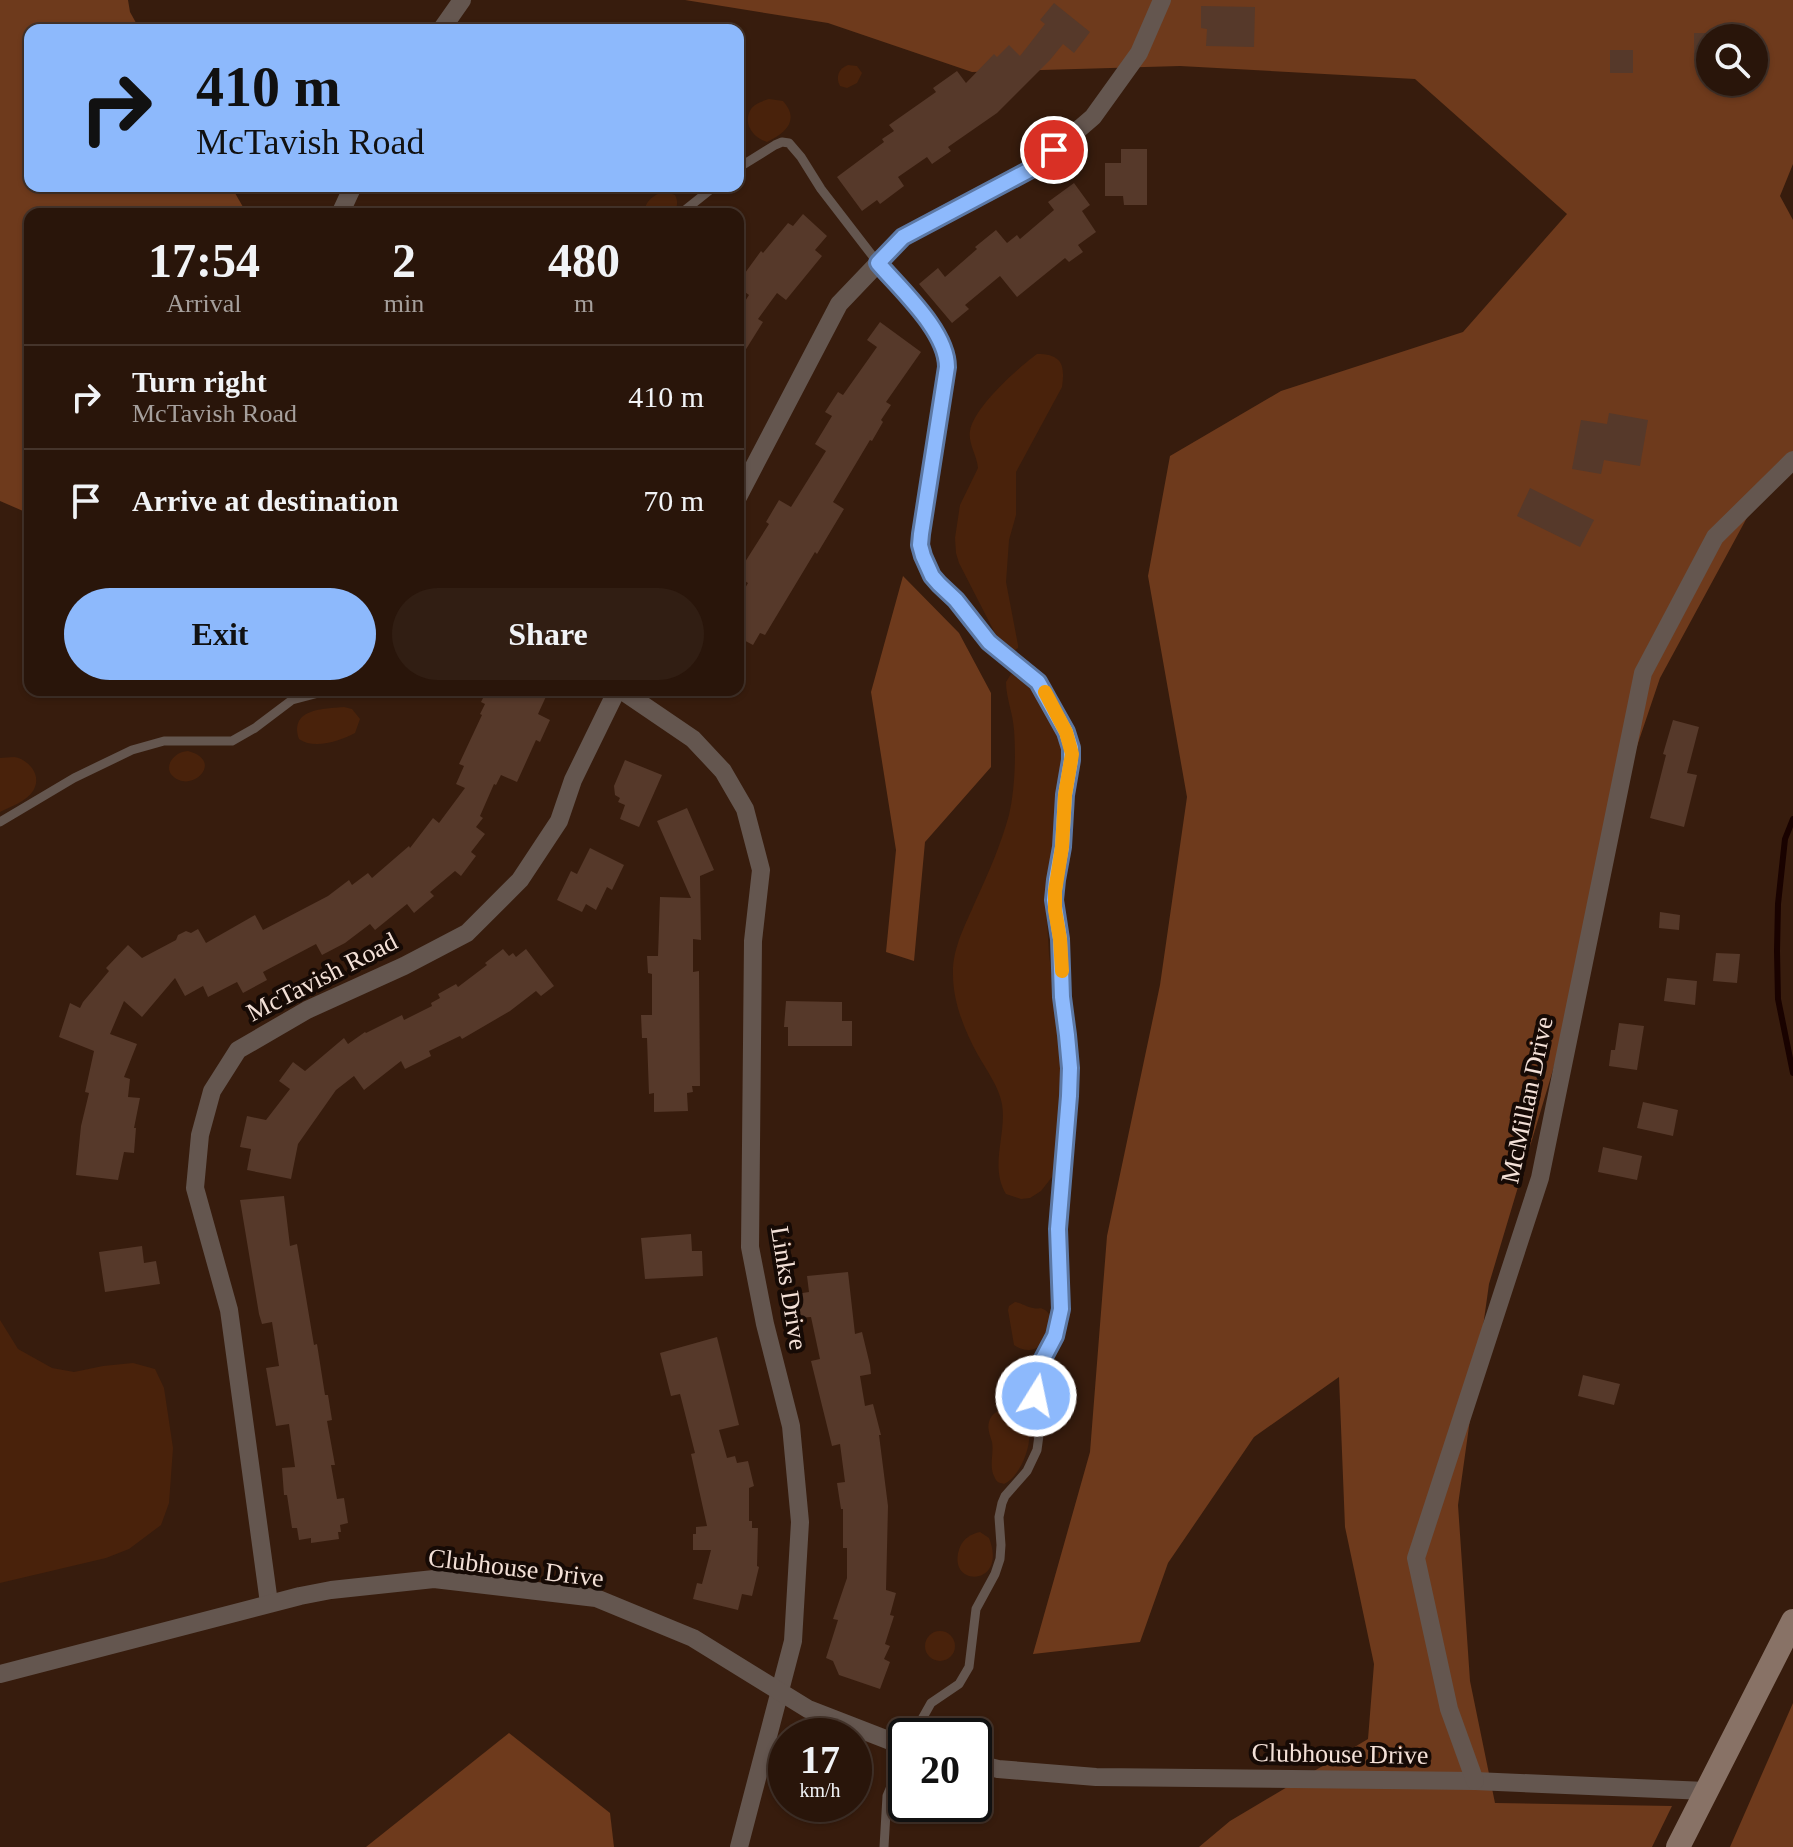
<!DOCTYPE html>
<html lang="en">
<head>
<meta charset="utf-8">
<style>
  :root { --surface:#29150a; --page:#311e13; --text:#f1f3f6; --muted:#a59f9c; --line:#45342b; --accent:#8db9fc }
  body { margin:0; font-family:"Times New Roman",serif; background:var(--page); color:var(--text); height:100vh; display:flex; flex-direction:column; font-size:30px; white-space:nowrap }
  * { box-sizing:border-box; margin:0 }
  p { font-size:26px; color:var(--muted) }
  .icon { flex:none; width:44px; height:44px; fill:none; stroke:currentColor; stroke-width:2; stroke-linecap:round; stroke-linejoin:round }
  .map { position:relative; flex:1; overflow:hidden }
  .details { position:absolute; left:24px; top:208px; width:720px; height:488px; display:flex; flex-direction:column; background:var(--surface); border-radius:16px; box-shadow:0 2px 6px #0004,0 0 0 2px var(--line) }
  .details>* { flex:none }
  .top-card { position:absolute; left:24px; top:24px; width:720px; height:168px; border-radius:16px; box-shadow:0 2px 6px #0004,0 0 0 2px var(--line); background:#8db9fc; color:#111; overflow:hidden }
  .tools { position:absolute; left:1696px; top:24px; display:grid; gap:16px }
  .tools a { display:grid; place-items:center; width:72px; height:72px; border-radius:50%; background:var(--surface); box-shadow:0 2px 6px #0004,0 0 0 2px var(--line); font-size:40px }
  .speed { position:absolute; left:768px; top:1718px; display:flex; gap:16px; font-size:40px; font-weight:700; text-align:center }
  .speed>* { display:grid; place-content:center; width:104px; height:104px; border-radius:50%; background:var(--surface); box-shadow:0 2px 6px #0004,0 0 0 2px var(--line); line-height:1 }
  .speed small { font-size:20px; font-weight:400 }
  .speed .limit { border:4px solid #111; border-radius:12px; background:#fff; color:#111 }
  .pin { position:absolute; display:grid; place-items:center; width:68px; height:68px; color:#fff; margin:-34px; border:4px solid #fff; border-radius:50%; box-shadow:0 2px 8px #0007 }
  .me { position:absolute; width:88px; margin:-44px; rotate:10deg; stroke-linejoin:round; filter:drop-shadow(0 0 6px #0008) }
  .turn { display:flex; align-items:center; gap:28px; height:168px; padding:0 40px; font-size:36px }
  .turn .icon { width:104px; height:104px; stroke-width:2.5 }
  .turn b { display:block; font-size:56px; line-height:68px }
  .eta { display:flex; justify-content:space-evenly; align-items:center; height:136px; text-align:center }
  .eta b { font-size:48px; font-weight:600; line-height:56px }
  .primary-button { display:flex; gap:16px; margin-top:auto; padding:16px 40px }
  .primary-button a { flex:1; height:92px; border-radius:48px; background:var(--accent); color:#111; font-size:32px; font-weight:600; line-height:92px; text-align:center }
  .primary-button a+a { background:var(--page); color:var(--text) }
  ul { padding:0; list-style:none }
  li { display:flex; align-items:center; gap:24px; height:104px; padding:0 40px; border-top:2px solid var(--line) }
  li div { flex:1 }
  li b { display:block; font-size:30px }
  li em { font-style:normal }
  .map>svg:first-child { display:block }
  .green { fill:#49220b }
  .forest { fill:#6e3a1c; fill-rule:evenodd }
  .lines { fill:none; stroke-linecap:round; stroke-linejoin:round }
  .stream { stroke:#190200; stroke-width:6 }
  .building { fill:#56392a }
  .lane { stroke:#64564f; stroke-width:9 }
  .street { stroke:#64564f; stroke-width:18 }
  .secondary { stroke:#887266; stroke-width:24 }
  .route-casing { stroke:#5c78a4; stroke-width:20 }
  .route { stroke:#8db9fc; stroke-width:14 }
  .slow { stroke:#f59e0b; stroke-width:14 }
  .labels { text-anchor:middle; dominant-baseline:central; stroke-width:8; stroke-linejoin:round; paint-order:stroke }
  .street-label { font-size:26px; fill:#f3e0d7; stroke:#160a05 }
</style>
</head>
<body>
<div class="map">
<svg width="1793" height="1847" viewBox="0 0 1793 1847">
  <rect width="100%" height="100%" fill="#371c0d"/>
  <!-- green -->
  <g class="green">
    <path d="M848 65 857 66 862 73 857 83 847 88 840 86C835 77 839 68 848 65Z"/>
    <path d="M769 99 783 101C800 120 786 133 767 142 753 138 742 123 751 109 755 103 763 101 769 99Z"/>
    <path d="M660 193H669L675 195C679 203 677 208 672 214H645C643 204 652 196 660 193Z"/>
    <path d="M1037 354C1063 354 1065 366 1062 387L1016 472V515L1009 540 1006 582 1018 645V648L1012 652 1009 651 999 641 959 563 956 553 955 538 960 505 978 468C977 455 968 444 970 431 974 407 1018 368 1037 354Z"/>
    <path d="M1011 674C1042 676 1063 733 1064 759L1046 904 1049 955 1061 1043 1064 1084 1059 1144 1052 1177 1041 1191 1030 1198 1021 1199 1006 1194C989 1166 1007 1135 1002 1104 999 1087 987 1071 978 1055 965 1032 953 1002 953 975 952 948 966 924 976 900 989 872 1001 844 1009 815 1015 790 1016 755 1014 730 1013 713 1006 698 1006 682Z"/>
    <path d="M344 707 352 709 360 719 355 733C340 741 314 750 299 739 289 708 324 709 344 707Z"/>
    <path d="M188 751C222 760 197 788 179 780 160 772 171 752 188 751Z"/>
    <path d="M14 757C28 759 43 775 33 791 27 801 10 807 0 812V758Z"/>
    <path d="M1015 1302C1022 1303 1027 1307 1033 1308 1040 1310 1039 1306 1045 1310 1061 1320 1042 1365 1014 1345L1008 1310 1009 1306Z"/>
    <path d="M0 1320 18 1349 52 1368 74 1372 103 1366 133 1363 155 1369 164 1388 173 1448 169 1503 161 1525 129 1549 106 1558 0 1583Z"/>
    <path d="M1004 1409C1010 1410 1017 1411 1022 1415 1040 1430 1022 1477 1004 1484 998 1482 997 1483 994 1476 989 1466 994 1453 992 1442 990 1435 987 1429 989 1422 991 1414 997 1411 1004 1409Z"/>
    <path d="M980 1532 989 1538C1009 1588 944 1588 960 1547 964 1538 971 1534 980 1532Z"/>
    <circle cx="940" cy="1646" r="15"/>
  </g>
  <!-- forest -->
  <g class="forest">
    <path d="M0 0H128L130 12 140 30H30V186H231L247 214H30V514L0 501Z"/>
    <path d="M685 0H1793V164L1780 196 1793 220V462L1756 501 1660 678 1610 826 1561 1043 1489 1284 1458 1505 1470 1681 1495 1803 1672 1806 1652 1847H1199L1230 1821 1368 1739 1374 1664 1345 1527 1339 1377 1254 1437 1168 1563 1140 1642 1033 1654 1090 1452 1107 1236 1160 985 1187 797 1148 576 1170 456 1281 391 1463 332 1567 214 1415 79 1180 66 972 72 828 23ZM1710 38H1754V82H1710Z"/>
    <path d="M903 576 959 633 991 693V767L925 842 914 961 886 952 896 850 871 692Z"/>
    <path d="M1793 1703V1847H1730Z"/>
    <path d="M509 1733 610 1813 614 1847H366Z"/>
  </g>
  <g class="lines">
    <!-- stream -->
    <path class="stream" d="M1793 819 1785 839 1778 904 1777 951 1778 999 1793 1073"/>
  </g>
  <!-- building -->
  <g class="building">
    <path d="M1054 3 1090 32 1074 53 1063 44 1050 60 997 113 948 147 951 151 932 164 927 157 898 177 904 186 880 204 877 200 862 211 837 177 884 142 882 139 894 131 889 125 936 92 933 88 957 71 966 83 994 54 997 57 1009 45 1020 56 1045 24 1040 20Z"/>
    <path d="M1201 6 1255 7 1254 47 1206 46 1207 29 1201 28Z"/>
    <path d="M1726 23H1745L1746 38H1726Z"/>
    <path d="M1694 33H1710V56L1694 57Z"/>
    <rect x="1610" y="50" width="23" height="23"/>
    <path d="M1121 149H1147V205H1124L1123 196H1105V163H1121Z"/>
    <path d="M1074 183 1090 205 1082 211 1096 232 1078 245 1083 252 1069 262 1065 258 1017 297 1000 276 965 305 969 309 952 323 919 284 938 268 945 277 977 249 975 247 996 230 1007 243 1017 235 1020 239 1054 210 1048 202Z"/>
    <path d="M803 214 827 236 815 250 822 256 786 300 777 293 758 319 763 322 738 362V312L749 295 738 287V268L745 273 761 251 763 253 788 223 793 226Z"/>
    <path d="M880 322 921 352 886 402 891 405 881 420 883 422 872 441 870 440 833 502 844 509 817 554 815 552 765 635 760 633 753 645 738 637V600L748 583 738 577V573L769 524 766 522 779 500 791 507 826 451 815 444 832 416 825 412 838 392 843 395 877 347 867 340Z"/>
    <path d="M1609 413 1648 420 1640 466 1604 460 1601 474 1572 469 1581 420 1607 424Z"/>
    <path d="M1530 488 1594 520 1580 547 1517 516Z"/>
    <path d="M487 690H549L538 714 550 720 540 742 536 740 517 782 501 775 496 785 494 784 480 816 483 818 476 827 485 834 471 852 476 856 461 876 455 871 430 892 434 896 414 913 407 904 375 930 370 924 345 943 322 955 316 944 263 972 267 980 243 993 237 982 208 997 203 986 185 996 175 978 142 1017 124 1001 110 1034 137 1044 124 1077 130 1079 128 1097 140 1098 134 1128H136L134 1153 124 1152 118 1180 76 1175 81 1126 89 1093 85 1092 94 1051 59 1037 70 1003 80 1008 83 1002 109 971 106 968 128 945 142 958 176 940 178 935 186 931 191 933 198 929 206 943 255 915 263 930 328 896 349 880 352 885 368 873 372 878 409 846 410 848 433 818 439 823 465 788 456 784 464 766 459 764 482 715 480 714 485 704 481 702Z"/>
    <path d="M1673 720 1699 727 1687 773 1697 775 1684 827 1650 818 1666 755 1663 754Z"/>
    <path d="M625 760 662 775 639 827 620 819 625 805 618 802 620 798 615 795 614 786Z"/>
    <path d="M687 808 714 870 700 876 701 940 693 939V972L699 971 700 1086H692L693 1092 687 1093 688 1111 654 1112V1093L649 1094 647 1038H642L641 1015H652V974L648 973 647 956H658L660 897 691 898 657 821Z"/>
    <path d="M590 848 624 865 612 890 607 887 596 910 586 904 582 912 557 900 571 871 577 874Z"/>
    <path d="M1660 912 1680 915 1679 930 1659 928Z"/>
    <path d="M503 949 509 956 513 953 516 957 526 949 554 986 541 996 536 991 510 1011 462 1039 460 1036 429 1051 431 1056 405 1069 401 1061 364 1090 354 1076 336 1090 298 1144 291 1179 247 1170 251 1149 240 1147 247 1116 266 1120 290 1089 279 1081 293 1062 305 1071 344 1038 348 1044 365 1032 366 1033 402 1015 404 1020 432 1006 431 1003 440 998 438 994 456 984 458 987 487 965 485 963Z"/>
    <path d="M1716 953 1740 954 1737 983 1713 981Z"/>
    <path d="M1667 978 1697 981 1695 1005 1664 1001Z"/>
    <path d="M786 1001 842 1002V1021H852V1046H788V1027H784Z"/>
    <path d="M1619 1023 1644 1026 1637 1070 1609 1066 1611 1050H1615Z"/>
    <path d="M1643 1102 1678 1110 1673 1136 1637 1128Z"/>
    <path d="M1603 1147 1642 1156 1637 1180 1598 1172Z"/>
    <path d="M284 1196 290 1246 297 1244 314 1345 317 1344 325 1395H328L332 1420 327 1421 335 1465H331L337 1499 344 1498 348 1523 340 1525 341 1532H338L339 1539 311 1543V1538L299 1540 297 1528H292L287 1495H284L282 1468 295 1467 289 1424 276 1426 266 1368 279 1366 272 1322 262 1324 259 1314 240 1200Z"/>
    <path d="M691 1234 692 1251H702L703 1276 645 1279 641 1238Z"/>
    <path d="M142 1246 144 1263 156 1261 160 1284 105 1292 99 1252Z"/>
    <path d="M848 1272 855 1334 862 1332 870 1365 871 1374 860 1376 865 1406 873 1404 881 1435H879L888 1506 886 1590 896 1593 890 1615 894 1616 885 1644 890 1646 884 1659 890 1662 880 1689 839 1675 833 1661 826 1658 838 1620 833 1619 847 1578V1548H843V1509H841L837 1483 845 1482 840 1444 832 1446 811 1361 820 1359 811 1317 798 1318 796 1294 809 1292 807 1276Z"/>
    <path d="M717 1337 739 1425 719 1430 727 1458 735 1456 737 1463 748 1461 754 1486 749 1488V1521H752V1528H758L757 1566 759 1567 752 1596 742 1594 738 1610 693 1599 697 1583 702 1584 711 1550H693V1534H696V1527L707 1526 691 1454 695 1453 680 1394 671 1396 660 1353Z"/>
    <path d="M1583 1375 1620 1384 1614 1405 1578 1396Z"/>
  </g>
  <g class="lines">
    <!-- lane -->
    <g class="lane">
      <path d="M738 168 775 145 782 142 789 143 801 157 821 189 878 263 930 323 946 352 947 367 921 534 920 545 923 556 932 576 939 584 956 600 989 642 1038 682 1066 732 1072 754 1065 795 1062 847 1056 880 1054 900 1060 939 1062 997 1070 1068 1069 1096 1058 1229 1060 1317 1055 1336 1041 1362 1036 1377 1040 1428 1037 1450 1027 1471 1005 1496 1002 1503 999 1517 1001 1545 1000 1559 995 1574 976 1609 969 1667 959 1684 931 1703 922 1719"/>
      <path d="M680 214 715 186"/>
      <path d="M0 822 74 778 132 750 164 741H232L255 728 292 700 330 690"/>
      <path d="M884 1847 887 1796 895 1777"/>
    </g>
    <!-- street -->
    <g class="street">
      <path d="M441 30 462 0"/>
      <path d="M340 214 353 186"/>
      <path d="M738 497 839 304 903 237 1035 167 1093 117 1139 53 1162 0"/>
      <path d="M621 690 693 739 723 771 745 809 761 870 753 941 750 1247 765 1324 791 1426 800 1522 793 1641 739 1847"/>
      <path d="M269 1603 229 1310 195 1188 200 1135 212 1091 238 1050 307 1010 404 966 467 933 520 880 559 821 573 780 617 690"/>
      <path d="M0 1674 300 1596 331 1590 434 1579 596 1598 693 1638 808 1709 906 1747"/>
      <path d="M974 1763 998 1769 1096 1777 1475 1781 1706 1791"/>
      <path d="M1475 1781 1449 1709 1416 1558 1540 1178 1643 673 1715 537 1793 460"/>
    </g>
    <!-- secondary -->
    <path class="secondary" d="M1678 1847 1793 1621"/>
  </g>
  <g class="lines">
    <defs>
      <path id="route" d="M1036 1396 1037 1370 1055 1336 1061 1309 1058 1229 1069 1096 1070 1068 1067 1035 1062 997 1060 939 1054 900 1056 880 1062 847 1065 795 1071 760V748L1066 732 1038 682 989 642 956 600 939 584 932 576 923 556 920 545 921 534 947 367C947 331 901 290 878 263L903 237 1035 167 1054 150"/>
    </defs>
    <!-- route casing -->
    <use href="#route" class="route-casing"/>
    <!-- route -->
    <use href="#route" class="route"/>
    <!-- slow -->
    <path class="slow" d="M1045 692 1066 732 1072 754 1065 795 1062 847 1055 891V910L1060 939 1062 971"/>
  </g>
  <g class="labels">
    <!-- street labels -->
    <g class="street-label">
      <text transform="translate(322 977) rotate(-27)">McTavish Road</text>
      <text transform="translate(1527 1100) rotate(-78)">McMillan Drive</text>
      <text transform="translate(789 1288) rotate(81)">Links Drive</text>
      <text transform="translate(516 1568) rotate(7)">Clubhouse Drive</text>
      <text transform="translate(1340 1754) rotate(1)">Clubhouse Drive</text>
    </g>
  </g>
</svg>
<div class="tools">
<a><svg class="icon" aria-label="search" viewBox="0 0 24 24"><circle cx="10" cy="10" r="6"/><path d="M15 15l6 6"/></svg></a>
</div>
<div class="speed"><div>17<small>km/h</small></div><div class="limit">20</div></div>
<div class="pin" style="left:1054px;top:150px;background:#d93025"><svg class="icon" aria-label="arrive" viewBox="0 0 24 24"><path d="M6 21V4h12l-3 4 3 4H6"/></svg></div>
<svg class="me" style="left:1036px;top:1396px" viewBox="-20 -20 40 40"><circle r="17" fill="#8db9fc" stroke="#fff" stroke-width="3"/><path d="M0-11L8 9 0 5-8 9z" fill="#fff"/></svg>
<div class="top-card">
<div class="turn"><svg class="icon" aria-label="right" viewBox="0 0 24 24"><path d="M7 20v-9h11M14 6l5 5-5 5"/></svg><div><b>410 m</b>McTavish Road</div></div>
</div>
<section class="details">
<div class="eta">
<div><b>17:54</b><p>Arrival</p></div>
<div><b>2</b><p>min</p></div>
<div><b>480</b><p>m</p></div>
</div>
<ul>
<li><svg class="icon" aria-label="right" viewBox="0 0 24 24"><path d="M7 20v-9h11M14 6l5 5-5 5"/></svg><div><b>Turn right</b><p>McTavish Road</p></div><em>410 m</em></li>
<li><svg class="icon" aria-label="arrive" viewBox="0 0 24 24"><path d="M6 21V4h12l-3 4 3 4H6"/></svg><div><b>Arrive at destination</b></div><em>70 m</em></li>
</ul>
<div class="primary-button"><a>Exit</a><a>Share</a></div>
</section>
</div>
</body>
</html>
